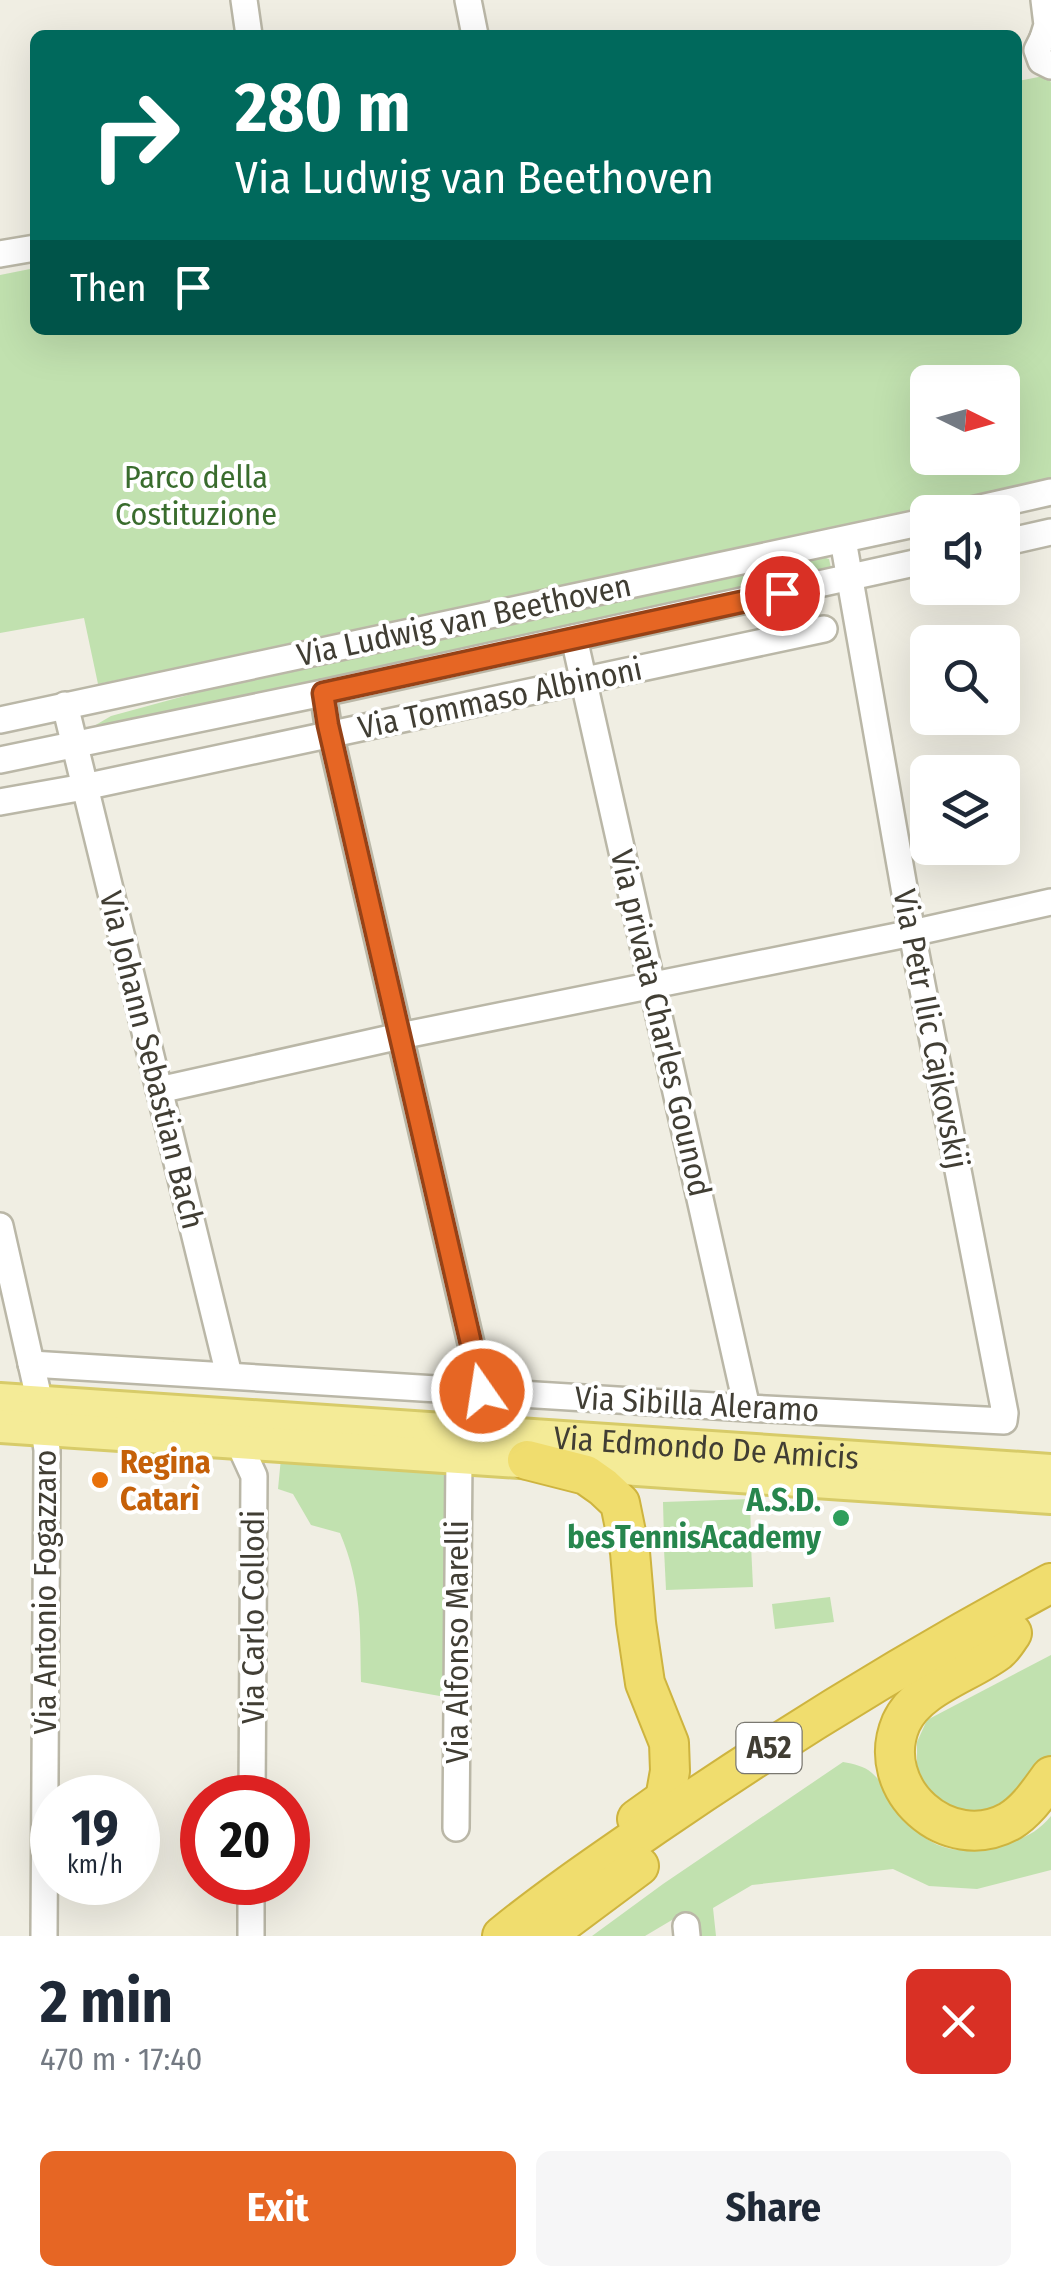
<!DOCTYPE html>
<html lang="en">
<head>
<meta charset="utf-8">
<style>
  :root { --surface:#fff; --page:#f6f6f7; --text:#1f2937; --muted:#747a83; --accent:#e66624 }
  body { margin:0; font-family:"Fira Sans Condensed",sans-serif; background:var(--page); color:var(--text); height:100vh; display:flex; flex-direction:column; font-size:38px; white-space:nowrap }
  * { box-sizing:border-box; margin:0 }
  p { font-size:32px; color:var(--muted) }
  .icon { flex:none; width:55px; height:55px; fill:none; stroke:currentColor; stroke-width:2; stroke-linecap:round; stroke-linejoin:round }
  .map { position:relative; height:1936px; overflow:hidden }
  .details { display:flex; flex-direction:column; background:var(--surface); flex:1 }
  .details>* { flex:none }
  .banner { position:absolute; left:30px; top:30px; width:992px; height:305px; border-radius:15px; box-shadow:0 10px 40px #0002; background:#00695c; color:#fff; overflow:hidden }
  .needle { width:65px; rotate:95deg }
  .buttons { position:absolute; left:910px; top:365px; display:grid; gap:20px }
  .buttons a { display:grid; place-items:center; width:110px; height:110px; border-radius:15px; background:var(--surface); box-shadow:0 10px 40px #0002; font-size:50px }
  .speed { position:absolute; left:30px; top:1775px; display:flex; gap:20px; font-size:50px; font-weight:700; text-align:center }
  .speed>* { display:grid; place-content:center; width:130px; height:130px; border-radius:50%; background:var(--surface); box-shadow:0 10px 40px #0002; line-height:1 }
  .speed small { font-size:25px; font-weight:400 }
  .speed .limit { border:15px solid #d22; background:#fff; color:#111 }
  .pin { position:absolute; display:grid; place-items:center; width:85px; height:85px; color:#fff; margin:-42px; border:5px solid #fff; border-radius:50%; box-shadow:0 2px 10px #0007 }
  .me { position:absolute; width:110px; margin:-55px; rotate:347deg; stroke-linejoin:round; filter:drop-shadow(0 0 8px #0008) }
  .turn { display:flex; align-items:center; gap:35px; height:210px; padding:0 40px; font-size:45px }
  .turn .icon { width:130px; height:130px; stroke-width:2.5 }
  .turn b { display:block; font-size:70px; line-height:85px }
  .then { display:flex; align-items:center; height:95px; padding:0 40px; background:#0003; gap:20px; font-size:38px }
  .round { display:grid; place-items:center; flex:none; width:105px; height:105px; border-radius:15px; background:var(--page) }
  .headline { display:flex; align-items:center; justify-content:space-between; height:170px; padding:0 40px }
  h1 { font-size:60px; font-weight:700; line-height:75px }
  .cta { display:flex; gap:20px; margin-top:auto; padding:20px 40px }
  .cta a { flex:1; height:115px; border-radius:15px; background:var(--accent); color:#fff; font-size:40px; font-weight:700; line-height:115px; text-align:center }
  .cta a+a { background:var(--page); color:var(--text) }
  .map>svg:first-child { display:block }
  .green { fill:#c1e1af; fill-rule:evenodd }
  .lines { fill:none; stroke-linecap:round; stroke-linejoin:round }
  .minor-casing { stroke:#bab7a7; stroke-width:30 }
  .major-casing { stroke:#d7cb69; stroke-width:38 }
  .highway-casing { stroke:#ceb43f; stroke-width:42 }
  .minor { stroke:#fff; stroke-width:25 }
  .major { stroke:#f4eb97; stroke-width:32 }
  .highway { stroke:#f0dd6e; stroke-width:38 }
  .route-casing { stroke:#964217; stroke-width:25 }
  .route { stroke:#e66624; stroke-width:18 }
  .food-dot { fill:#e8710a; stroke:#fff; stroke-width:4 }
  .leisure-dot { fill:#2e9e5b; stroke:#fff; stroke-width:4 }
  .labels { text-anchor:middle; dominant-baseline:central; stroke-width:8; stroke-linejoin:round; paint-order:stroke }
  .shield { fill:#fff; stroke:#7a7871; stroke-width:2.5 }
  .shield-label { font-size:30px; font-weight:bold; fill:#413e34 }
  .park-label { font-size:32px; fill:#396c2d; stroke:#fff }
  .street-label { font-size:32px; fill:#413e34; stroke:#fff }
  .food-label { font-size:32px; font-weight:bold; fill:#c56008; stroke:#fff; text-anchor:start }
  .leisure-label { font-size:32px; font-weight:bold; fill:#27864d; stroke:#fff; text-anchor:end }
</style>
</head>
<body>
<div class="map">
<svg width="1051" height="1936" viewBox="0 0 1051 1936">
  <rect width="100%" height="100%" fill="#f0eee3"/>
  <!-- green -->
  <g class="green">
    <path d="M1049 75 1051 83V480L308 641 98 684 84 618 0 633V275L35 268V330H1018V81ZM928 382H1002V458H928Z"/>
    <path d="M820 556 829 559 831 568 823 576 97 732 94 726 111 716 258 676Z"/>
    <path d="M281 1458 446 1469 453 1665 443 1666V1682L453 1683 451 1698 361 1682C360 1627 362 1585 340 1533L311 1525 293 1494 278 1489Z"/>
    <path d="M750 1499 751 1537 664 1540 663 1502Z"/>
    <path d="M751 1545 753 1587 666 1590 664 1549Z"/>
    <path d="M830 1597 834 1622 775 1629 772 1604Z"/>
    <path d="M1051 1655V1756L1008 1812 962 1819 927 1791 917 1766V1742L927 1720Z"/>
    <path d="M843 1762C854 1764 864 1766 872 1773 904 1802 912 1851 966 1850 976 1850 987 1846 997 1844 1021 1840 1035 1835 1051 1816V1870L977 1889 929 1886 893 1869 752 1885 713 1908 716 1936H699L693 1913 677 1917 645 1936H592L663 1884Z"/>
  </g>
  <g class="lines">
    <defs>
      <g id="minor">
        <path d="M244 0 249 35"/>
        <path d="M468 0 475 35"/>
        <path d="M1051 35 1043 38 1037 50 1041 61 1051 66"/>
        <path d="M1043 38 1047 25 1044 0"/>
        <path d="M0 254 35 248"/>
        <path d="M963 512 1051 492"/>
        <path d="M1002 543 1051 532"/>
        <path d="M574 638 747 1408"/>
        <path d="M323 693 328 725 482 1391"/>
        <path d="M65 705 229 1375"/>
        <path d="M0 720 928 521"/>
        <path d="M0 760 323 693 928 560"/>
        <path d="M0 802 84 787 824 629"/>
        <path d="M159 1090 400 1036 912 933 1051 902"/>
        <path d="M0 1226 40 1403 47 1450 44 1936"/>
        <path d="M31 1364 747 1408 1004 1421 1005 1413 912 933 843 540"/>
        <path d="M238 1441 254 1476 252 1798"/>
        <path d="M456 1828 459 1455"/>
        <path d="M686 1926 687 1936"/>
        <path d="M251 1936V1882"/>
      </g>
      <g id="major">
        <path id="s1" d="M0 1400 1051 1471"/>
        <path d="M0 1426 1051 1497"/>
      </g>
      <g id="highway">
        <path d="M527 1460 586 1475 603 1487 620 1503 630 1552 636 1622 645 1683 669 1743 670 1771 665 1799 637 1819"/>
        <path d="M1012 1633C1008 1639 1004 1646 998 1651 969 1673 917 1687 901 1723 873 1789 948 1856 1010 1821 1028 1810 1039 1792 1051 1776"/>
        <path d="M502 1936C551 1896 603 1861 655 1825 783 1737 914 1657 1051 1583"/>
        <path d="M545 1936 639 1866"/>
      </g>
    </defs>
    <!-- minor casing -->
    <use href="#minor" class="minor-casing"/>
    <!-- major casing -->
    <use href="#major" class="major-casing"/>
    <!-- highway casing -->
    <use href="#highway" class="highway-casing"/>
    <!-- minor -->
    <use href="#minor" class="minor"/>
    <!-- major -->
    <use href="#major" class="major"/>
    <!-- highway -->
    <use href="#highway" class="highway"/>
  </g>
  <g class="lines">
    <defs>
      <path id="route" d="M482 1391 328 725 323 693 782 593"/>
    </defs>
    <!-- route casing -->
    <use href="#route" class="route-casing"/>
    <!-- route -->
    <use href="#route" class="route"/>
  </g>
  <!-- markers -->
  <circle class="food-dot" cx="100" cy="1480" r="10"/>
  <circle class="leisure-dot" cx="841" cy="1518" r="10"/>
  <g class="labels">
    <!-- shield labels -->
    <rect class="shield" x="736.5" y="1723" width="65" height="50" rx="8"/>
    <g class="shield-label">
      <text x="769" y="1748">A52</text>
    </g>
    <!-- park labels -->
    <g class="park-label">
      <text x="196" y="477">Parco della<tspan x="196" dy="37">Costituzione</tspan></text>
    </g>
    <!-- street labels -->
    <g class="street-label">
      <text transform="translate(464 620) rotate(-12)">Via Ludwig van Beethoven</text>
      <text transform="translate(500 698) rotate(-12)">Via Tommaso Albinoni</text>
      <text transform="translate(661 1023) rotate(77)">Via privata Charles Gounod</text>
      <text transform="translate(931 1029) rotate(79)">Via Petr Ilic Cajkovskij</text>
      <text transform="translate(152 1060) rotate(76)">Via Johann Sebastian Bach</text>
      <text transform="translate(697 1404) rotate(3)">Via Sibilla Aleramo</text>
      <text stroke="none"><textPath href="#s1" startOffset="708">Via Edmondo De Amicis</textPath></text>
      <text transform="translate(45 1592) rotate(-90)">Via Antonio Fogazzaro</text>
      <text transform="translate(253 1617) rotate(-90)">Via Carlo Collodi</text>
      <text transform="translate(457 1642) rotate(-90)">Via Alfonso Marelli</text>
    </g>
    <!-- food labels -->
    <g class="food-label">
      <text x="120" y="1462">Regina<tspan x="120" dy="37">Catarì</tspan></text>
    </g>
    <!-- leisure labels -->
    <g class="leisure-label">
      <text x="821" y="1500">A.S.D.<tspan x="821" dy="37">besTennisAcademy</tspan></text>
    </g>
  </g>
</svg>
<div class="buttons">
<a><svg class="needle" viewBox="-14 -14 28 28"><path d="M0-13l5 13h-10z" fill="#e53935"/><path d="M0 13l5-13h-10z" fill="#747a83"/></svg></a>
<a><svg class="icon" aria-label="sound" viewBox="0 0 24 24"><path d="M4 9h4l5-4v14l-5-4H4zM17 9q2 3 0 6"/></svg></a>
<a><svg class="icon" aria-label="search" viewBox="0 0 24 24"><circle cx="10" cy="10" r="6"/><path d="M15 15l6 6"/></svg></a>
<a><svg class="icon" aria-label="layers" viewBox="0 0 24 24"><path d="M12 4l9 5-9 5-9-5zM3 14l9 5 9-5"/></svg></a>
</div>
<div class="speed"><div>19<small>km/h</small></div><div class="limit">20</div></div>
<div class="pin" style="left:782px;top:593px;background:#d93025"><svg class="icon" aria-label="arrive" viewBox="0 0 24 24"><path d="M6 21V4h12l-3 4 3 4H6"/></svg></div>
<svg class="me" style="left:482px;top:1391px" viewBox="-20 -20 40 40"><circle r="17" fill="#e66624" stroke="#fff" stroke-width="3"/><path d="M0-11L8 9 0 5-8 9z" fill="#fff"/></svg>
<div class="banner">
<div class="turn"><svg class="icon" aria-label="right" viewBox="0 0 24 24"><path d="M7 20v-9h11M14 6l5 5-5 5"/></svg><div><b>280 m</b>Via Ludwig van Beethoven</div></div>
<div class="then">Then<svg class="icon" aria-label="arrive" viewBox="0 0 24 24"><path d="M6 21V4h12l-3 4 3 4H6"/></svg></div>
</div>
</div>
<section class="details">
<div class="headline"><div><h1>2 min</h1><p>470 m · 17:40</p></div><a class="round" style="background:#d93025;color:#fff"><svg class="icon" aria-label="close" viewBox="0 0 24 24"><path d="M6 6l12 12M18 6L6 18"/></svg></a></div>
<div class="cta"><a>Exit</a><a>Share</a></div>
</section>
</body>
</html>
